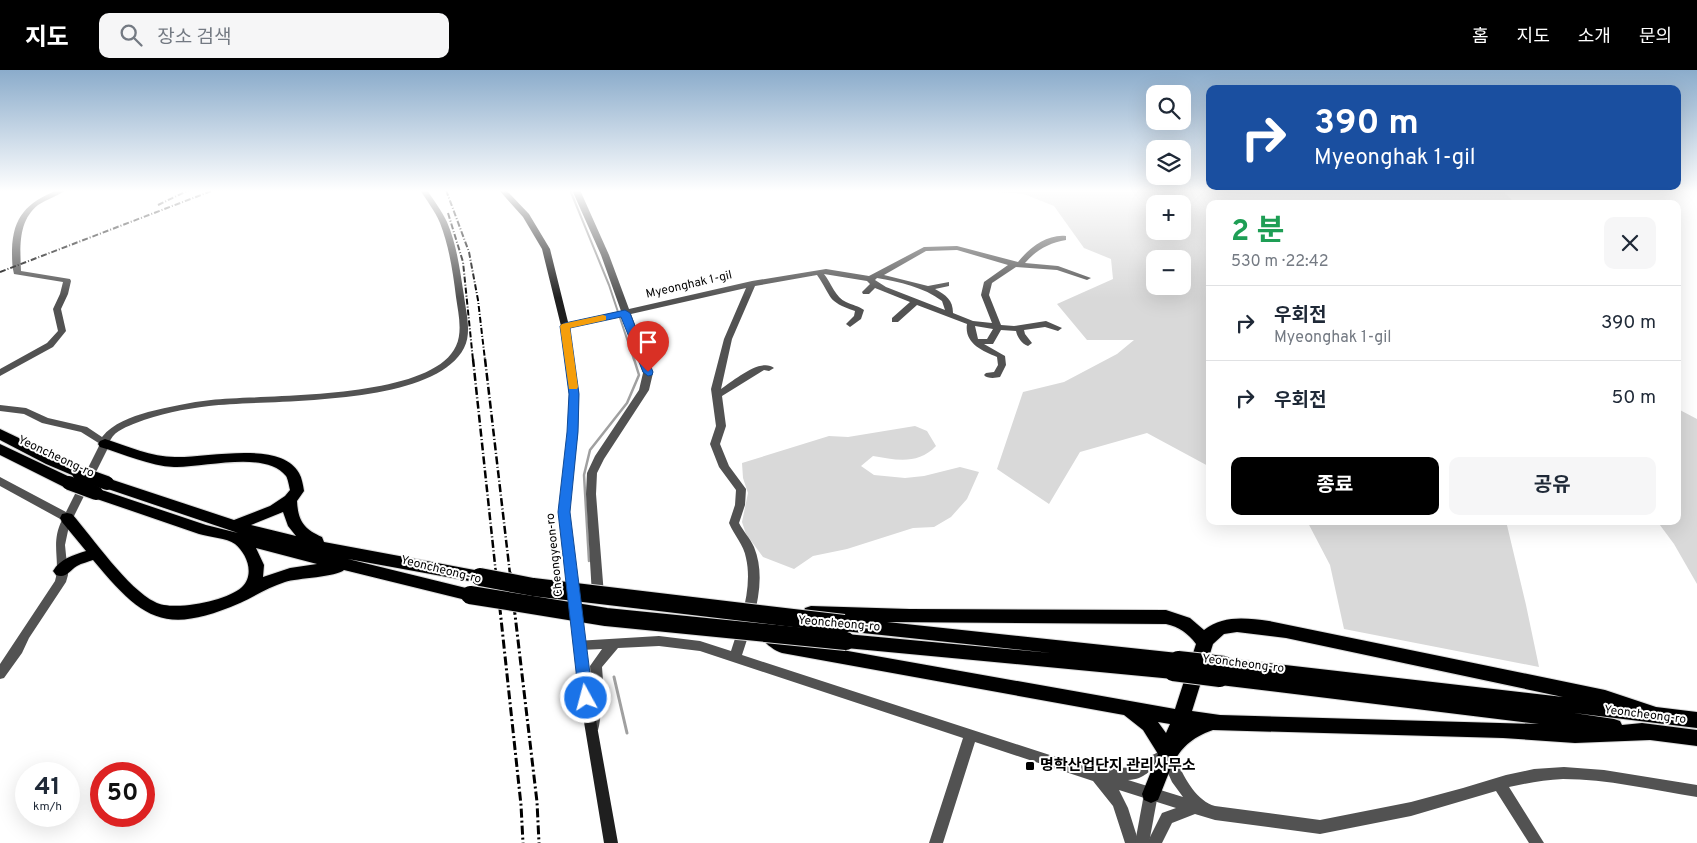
<!DOCTYPE html>
<html lang="ko">
<head>
<meta charset="utf-8">
<style>
  :root { --surface:#fff; --page:#f6f6f7; --text:#1f2937; --muted:#747a83; --line:#e0e1e3; --accent:#000 }
  body { margin:0; font-family:Overpass,"Noto Sans KR",sans-serif; background:var(--page); color:var(--text); height:100vh; display:flex; flex-direction:column; font-size:19px; white-space:nowrap }
  * { box-sizing:border-box; margin:0 }
  p { font-size:16px; color:var(--muted) }
  .icon { flex:none; width:28px; height:28px; fill:none; stroke:currentColor; stroke-width:2; stroke-linecap:round; stroke-linejoin:round }
  .map { position:relative; flex:1; overflow:hidden }
  .drawer { position:absolute; left:1206px; top:130px; width:475px; height:325px; display:flex; flex-direction:column; background:var(--surface); border-radius:10px; box-shadow:0 5px 20px #0002 }
  .drawer>* { flex:none }
  .top-card { position:absolute; left:1206px; top:15px; width:475px; height:105px; border-radius:10px; box-shadow:0 5px 20px #0002; background:#1a4fa0; color:#fff; overflow:hidden }
  .tools { position:absolute; left:1146px; top:15px; display:grid; gap:10px }
  .tools a { display:grid; place-items:center; width:45px; height:45px; border-radius:10px; background:var(--surface); box-shadow:0 5px 20px #0002; font-size:25px }
  .speed { position:absolute; left:15px; top:692px; display:flex; gap:10px; font-size:25px; font-weight:700; text-align:center }
  .speed>* { display:grid; place-content:center; width:65px; height:65px; border-radius:50%; background:var(--surface); box-shadow:0 5px 20px #0002; line-height:1 }
  .speed small { font-size:12px; font-weight:400 }
  .speed .limit { border:8px solid #d22; background:#fff; color:#111 }
  .pin { position:absolute; display:grid; place-items:center; width:42px; height:42px; color:#fff; margin:-51px -21px; border-radius:50% 50% 50% 0; rotate:-45deg; box-shadow:0 0 5px #0007 }
  .pin .icon { rotate:45deg }
  .me { position:absolute; width:55px; margin:-28px; rotate:353deg; stroke-linejoin:round; filter:drop-shadow(0 0 4px #0008) }
  .turn { display:flex; align-items:center; gap:18px; height:105px; padding:0 25px; font-size:22px }
  .turn .icon { width:65px; height:65px; stroke-width:2.5 }
  .turn b { display:block; font-size:35px; line-height:42px }
  .round { display:grid; place-items:center; flex:none; width:52px; height:52px; border-radius:10px; background:var(--page) }
  .headline { display:flex; align-items:center; justify-content:space-between; height:85px; padding:0 25px }
  h1 { font-size:30px; font-weight:700; line-height:38px; color:#1e9e55 }
  .button { display:flex; gap:10px; margin-top:auto; padding:10px 25px }
  .button a { flex:1; height:58px; border-radius:10px; background:var(--accent); color:#fff; font-size:20px; font-weight:700; line-height:58px; text-align:center }
  .button a+a { background:var(--page); color:var(--text) }
  ul { padding:0; list-style:none }
  li { display:flex; align-items:center; gap:15px; height:75px; padding:0 25px; border-top:1px solid var(--line) }
  li div { flex:1 }
  li b { display:block; font-size:19px }
  li em { font-style:normal }
  header { display:flex; align-items:center; gap:30px; box-sizing:border-box; height:70px; padding:0 25px; background:var(--accent); color:#fff }
  header strong { font-size:24px }
  nav { display:flex; gap:28px; margin-inline-start:auto; font-size:18px }
  .search { width:350px; height:45px; background:var(--page); display:flex; align-items:center; gap:12px; box-sizing:border-box; padding:0 18px; border-radius:10px; color:var(--muted); font-size:19px }
  .map>svg:first-child { display:block }
  .green { fill:#d9d9d9; fill-rule:evenodd }
  .lines { fill:none; stroke-linecap:round; stroke-linejoin:round }
  .stream-far2 { stroke:#a0a0a0; stroke-width:2 }
  .stream-far1 { stroke:#a0a0a0; stroke-width:2.5 }
  .stream { stroke:#a0a0a0; stroke-width:3 }
  .trunk-casing { stroke:#dbdbdb; stroke-width:2 }
  .minor { fill:#525252; fill-rule:evenodd }
  .tertiary { fill:#525252; fill-rule:evenodd }
  .secondary { fill:#1f1f1f; fill-rule:evenodd }
  .trunk { fill:#000; fill-rule:evenodd }
  .rail-far2 { stroke:#000; stroke-width:2; stroke-dasharray:6 2 1 2; stroke-linecap:butt }
  .rail-far1 { stroke:#000; stroke-width:2.5; stroke-dasharray:8 2.5 1 2.5; stroke-linecap:butt }
  .rail { stroke:#000; stroke-width:3; stroke-dasharray:9 3 2 3; stroke-linecap:butt }
  .trunk-bridge-far1-casing { stroke:#dbdbdb; stroke-width:16; stroke-linecap:butt }
  .trunk-bridge-casing { stroke:#dbdbdb; stroke-width:20; stroke-linecap:butt }
  .trunk-bridge-far1 { stroke:#000; stroke-width:14 }
  .trunk-bridge { stroke:#000; stroke-width:18 }
  .route { fill:#1a73e8; stroke:#114b97 }
  .slow { fill:#f59e0b }
  .poi-dot { fill:#000; stroke:#fff; stroke-width:2 }
  .labels { text-anchor:middle; dominant-baseline:central; stroke-width:4; stroke-linejoin:round; paint-order:stroke }
  .street-label { font-size:12px; fill:#000; stroke:#fff }
  .near-poi-label { font-size:15px; font-weight:bold; fill:#000; stroke:#fff; text-anchor:start }
</style>
</head>
<body>
<header>
<strong>지도</strong>
<div class="search"><svg class="icon" aria-label="search" viewBox="0 0 24 24"><circle cx="10" cy="10" r="6"/><path d="M15 15l6 6"/></svg>장소 검색</div>
<nav><a>홈</a><a>지도</a><a>소개</a><a>문의</a></nav>
</header>
<div class="map">
<svg width="1697" height="773" viewBox="0 0 1697 773">
  <rect width="100%" height="100%" fill="#fff"/>
  <!-- green -->
  <g class="green">
    <path d="M969 120H1502L1516 134H1210V397L1147 363 1080 382 1049 434 997 399 1023 322 1064 312 1117 284 1134 270H1087L1057 234 1113 209 1111 189 1084 178 1054 136 1024 124ZM1155 134H1182V161H1155ZM1155 189H1182V216H1155Z"/>
    <path d="M1678 339 1697 349V514L1674 474 1657 451H1678Z"/>
    <path d="M915 356 927 361 936 376C918 395 896 390 873 386L861 396 874 405 905 408 924 406 960 397 979 402 967 429 951 447 934 457 913 458 847 479 813 486 794 499 763 487 746 464 742 452 748 423 743 408 742 393 829 366 848 367Z"/>
    <path d="M1307 451H1506L1526 535 1539 597 1344 559 1330 495Z"/>
  </g>
  <g class="lines">
    <!-- stream-far2 -->
    <path class="stream-far2" d="M570 120 609 215 634 290"/>
    <!-- stream-far1 -->
    <path class="stream-far1" d="M589 491 584 405 590 380 627 333 639 305 634 289"/>
    <!-- stream -->
    <path class="stream" d="M614 607 627 663"/>
    <defs>
      <g id="trunk">
        <path d="M0 359 84 399 86 403 84 407 79 408 46 394 0 370Z"/>
        <path d="M105 369C127 376 152 387 175 387 207 388 281 370 299 403 302 408 303 415 304 421L297 431C298 451 304 459 322 467L324 472 480 501 486 503 488 507 486 511 480 513 348 489 470 519 476 521 478 525 476 529 470 531 344 500C337 507 297 508 285 512 269 517 255 526 240 533 164 566 142 549 93 490 88 492 82 493 77 496 69 501 66 509 56 505L53 501C60 489 73 485 86 481L62 452 60 448 62 444 67 443 72 444C93 468 128 519 155 532 173 542 227 531 242 517 255 504 247 484 235 474 227 468 209 467 199 464 163 452 127 439 91 427L89 423 91 419 96 418 206 455 238 463 102 417 100 413 102 409 107 408 234 450 270 436 285 426 290 420C289 416 288 409 286 406 265 380 204 398 174 397 150 396 124 384 100 377L98 374 100 371ZM283 442 288 456 296 466 251 455ZM256 478 317 494 290 498 263 507 264 495Z"/>
        <path d="M0 374 74 409 76 413 74 417H64L0 385Z"/>
        <path d="M811 536 909 539 1166 540 1190 548 1204 560C1223 545 1246 548 1269 551L1605 620 1656 637 1697 642V658L1574 643 1614 649 1620 651 1622 655 1642 653 1697 660V676L1650 670 1575 673 1503 668 1213 660C1175 673 1172 697 1158 730L1151 733 1144 730 1142 724 1158 684 1143 660 1124 645 782 583C773 580 763 572 759 564L761 559C772 556 778 563 786 570L1175 639 1196 574C1188 563 1179 557 1166 554L887 552 1178 583 1184 585 1186 590 1184 595 1179 597 1181 602 1179 607 1173 609 846 578 840 576 838 571 840 566 846 564 1051 583 844 561 838 559 836 554 838 550 805 548 803 543 805 538ZM1237 562 1286 568 1563 627 1224 588 1218 590 1216 595 1220 601 1214 603 1211 608 1214 613 1220 615 1539 654 1220 645 1192 641 1213 574 1224 564ZM1158 652 1170 654 1166 663Z"/>
      </g>
    </defs>
    <!-- trunk casing -->
    <use href="#trunk" class="trunk-casing"/>
    <!-- minor -->
    <g class="minor">
      <path d="M57 120H66C58 126 47 129 38 135 18 151 20 177 21 201L70 209 71 211 68 224 61 239 66 261 53 277 0 306V299L47 273 58 261 53 239 60 224 63 212 14 204C12 197 12 188 12 180 13 146 27 133 57 120Z"/>
      <path d="M572 120H580L609 185 629 239 752 211 826 199 869 206 924 177 957 176 1018 192C1029 178 1047 164 1066 166V170C1049 173 1036 180 1025 193L1058 196 1091 208 1087 210 1057 200 1016 197 992 213 989 225 1001 255 1014 256 1046 251 1062 258 1058 261 1045 257 1024 260 1025 264 1032 273 1028 276C1022 274 1017 267 1016 261L1001 260 993 274H984L1005 286 1006 295 1000 307C996 308 987 309 984 305L986 303 994 302 998 295 997 287C982 281 964 273 967 254L917 235 898 252H892V248L910 232 875 218 869 224H863L862 222 870 214 867 211 824 204C831 213 836 228 846 232 852 235 859 236 864 240L861 249 850 257 846 254 854 246 855 241C826 231 833 228 817 205L755 216 732 269 721 319C733 311 761 287 774 298L769 301 764 300 722 326 726 356 720 374 729 396 746 419 745 435 739 453C743 461 750 468 754 477 768 511 753 551 742 585L1099 701 1104 699 1135 697 1144 689 1167 678 1172 680C1180 699 1193 730 1215 736L1320 750 1411 732 1463 718 1506 705 1534 699 1564 697 1604 700 1697 715V727C1653 720 1607 709 1563 709 1544 710 1527 713 1509 717L1544 773H1529L1496 721 1411 746 1320 764 1215 750 1195 744 1172 753 1162 773H1147L1162 743 1176 738 1119 720 1128 738 1139 773H1125L1113 736 1093 711 975 672 943 773H929L963 668 700 581 659 576 618 578 602 597 604 624 599 656 598 660 593 662 588 660 587 656 592 624 590 596 602 579 580 580 576 579 574 575 576 571 659 566 700 571 731 581C740 553 753 518 746 488 744 475 734 465 729 453L735 435 736 420 719 397 710 374 716 356 711 319 724 269 746 218 631 244 653 303 649 320 604 389 597 403 596 424 604 525 602 528 598 530 594 528 592 525 586 424 587 403 595 386 639 320 643 303 623 245 565 259 561 256 562 254 621 241 601 185ZM957 180 1008 195 984 212 981 225 992 253 973 251 953 243C953 230 946 225 935 219L949 216V212L928 216 884 205 926 181ZM877 208C899 212 924 217 942 231L945 240 886 217 875 210ZM975 256 993 259 987 269H978ZM1163 692 1172 712 1183 727 1128 710C1146 709 1148 700 1163 692Z"/>
      <path d="M105 371 110 374 69 456 65 475 68 505 66 512 29 568 22 583 4 608 0 609V594L55 511C61 490 50 474 62 450L0 416V407L66 442 100 374Z"/>
    </g>
    <!-- tertiary -->
    <g class="tertiary">
      <path d="M420 120H427C434 131 442 141 447 152 457 175 460 201 464 226 466 242 472 263 464 278 433 338 268 329 209 336 184 339 159 344 136 353 128 356 115 361 111 369 109 372 109 374 108 376L105 377 81 362 42 353 24 344 0 341V335L26 338 48 348 87 357 102 367C113 353 131 347 148 342 169 337 190 332 211 330 264 324 431 331 456 276 463 261 458 242 456 227 453 202 449 176 440 153 435 141 427 131 420 120Z"/>
      <path d="M1151 717 1156 719 1158 724 1149 773H1135L1144 724 1146 719Z"/>
    </g>
    <!-- secondary -->
    <path class="secondary" d="M499 120H506L529 144 550 179 569 256 579 324 578 362 569 442 592 628 618 773H604L580 628 559 442 568 362 569 324 561 256 542 179 523 147Z"/>
    <!-- trunk -->
    <use href="#trunk" class="trunk"/>
    <!-- rail-far2 -->
    <g class="rail-far2">
      <path d="M446 120 469 182 478 230 485 290"/>
      <path d="M158 135 189 120"/>
      <path d="M448 143 463 192 473 290"/>
      <path d="M0 202 214 120"/>
    </g>
    <!-- rail-far1 -->
    <g class="rail-far1">
      <path d="M473 289 496 504"/>
      <path d="M485 289 510 504"/>
    </g>
    <!-- rail -->
    <g class="rail">
      <path d="M496 502 521 735 523 773"/>
      <path d="M510 502 537 732 539 773"/>
    </g>
    <defs>
      <g id="trunk-bridge-far1">
        <path d="M79 403 107 413"/>
        <path d="M69 413 96 423"/>
      </g>
      <g id="trunk-bridge">
        <path d="M480 507 533 517 844 554"/>
        <path d="M470 525 606 547 846 571"/>
        <path d="M1178 590 1224 595"/>
        <path d="M1173 602 1220 608"/>
      </g>
    </defs>
    <!-- trunk-bridge-far1 casing -->
    <use href="#trunk-bridge-far1" class="trunk-bridge-far1-casing"/>
    <!-- trunk-bridge casing -->
    <use href="#trunk-bridge" class="trunk-bridge-casing"/>
    <!-- trunk-bridge-far1 -->
    <use href="#trunk-bridge-far1" class="trunk-bridge-far1"/>
    <!-- trunk-bridge -->
    <use href="#trunk-bridge" class="trunk-bridge"/>
  </g>
  <!-- sky -->
  <linearGradient id="sky" x2="0" y2="1"><stop stop-color="#8baccb"/><stop offset="0.53" stop-color="#fff"/><stop offset="1" stop-color="#fff" stop-opacity="0"/></linearGradient>
  <rect width="1697" height="228" fill="url(#sky)"/>
  <!-- route -->
  <path class="route" d="M625 240 630 243 653 302 652 305 648 306 643 302 621 247 570 258 579 324 578 362 570 442 593 628 591 633 586 634 581 633 579 628 558 442 567 362 569 324 560 256 565 253Z"/>
  <!-- slow -->
  <path class="slow" d="M603 245 606 246V250L570 258 578 317 577 319H569L560 256 562 254Z"/>
  <!-- markers -->
  <rect class="poi-dot" x="1025" y="691" width="10" height="10" rx="2.5"/>
  <g class="labels">
    <!-- street labels -->
    <g class="street-label">
      <text transform="translate(689 215) rotate(-13)">Myeonghak 1-gil</text>
      <text transform="translate(56 387) rotate(25)">Yeoncheong-ro</text>
      <text transform="translate(555 485) rotate(-96)">Cheongyeon-ro</text>
      <text transform="translate(441 500) rotate(14)">Yeoncheong-ro</text>
      <text transform="translate(839 554) rotate(5)">Yeoncheong-ro</text>
      <text transform="translate(1243 594) rotate(7)">Yeoncheong-ro</text>
      <text transform="translate(1645 645) rotate(7)">Yeoncheong-ro</text>
    </g>
    <!-- near-poi labels -->
    <g class="near-poi-label">
      <text x="1040" y="696">명학산업단지 관리사무소</text>
    </g>
  </g>
</svg>
<div class="tools">
<a><svg class="icon" aria-label="search" viewBox="0 0 24 24"><circle cx="10" cy="10" r="6"/><path d="M15 15l6 6"/></svg></a>
<a><svg class="icon" aria-label="layers" viewBox="0 0 24 24"><path d="M12 4l9 5-9 5-9-5zM3 14l9 5 9-5"/></svg></a>
<a>+</a>
<a>−</a>
</div>
<div class="speed"><div>41<small>km/h</small></div><div class="limit">50</div></div>
<div class="pin" style="left:648px;top:302px;background:#d93025"><svg class="icon" aria-label="arrive" viewBox="0 0 24 24"><path d="M6 21V4h12l-3 4 3 4H6"/></svg></div>
<svg class="me" style="left:586px;top:628px" viewBox="-20 -20 40 40"><circle r="17" fill="#1a73e8" stroke="#fff" stroke-width="3"/><path d="M0-11L8 9 0 5-8 9z" fill="#fff"/></svg>
<div class="top-card">
<div class="turn"><svg class="icon" aria-label="right" viewBox="0 0 24 24"><path d="M7 20v-9h11M14 6l5 5-5 5"/></svg><div><b>390 m</b>Myeonghak 1-gil</div></div>
</div>
<section class="drawer">
<div class="headline"><div><h1>2 분</h1><p>530 m · 22:42</p></div><a class="round"><svg class="icon" aria-label="close" viewBox="0 0 24 24"><path d="M6 6l12 12M18 6L6 18"/></svg></a></div>
<ul>
<li><svg class="icon" aria-label="right" viewBox="0 0 24 24"><path d="M7 20v-9h11M14 6l5 5-5 5"/></svg><div><b>우회전</b><p>Myeonghak 1-gil</p></div><em>390 m</em></li>
<li><svg class="icon" aria-label="right" viewBox="0 0 24 24"><path d="M7 20v-9h11M14 6l5 5-5 5"/></svg><div><b>우회전</b></div><em>50 m</em></li>
</ul>
<div class="button"><a>종료</a><a>공유</a></div>
</section>
</div>
</body>
</html>
